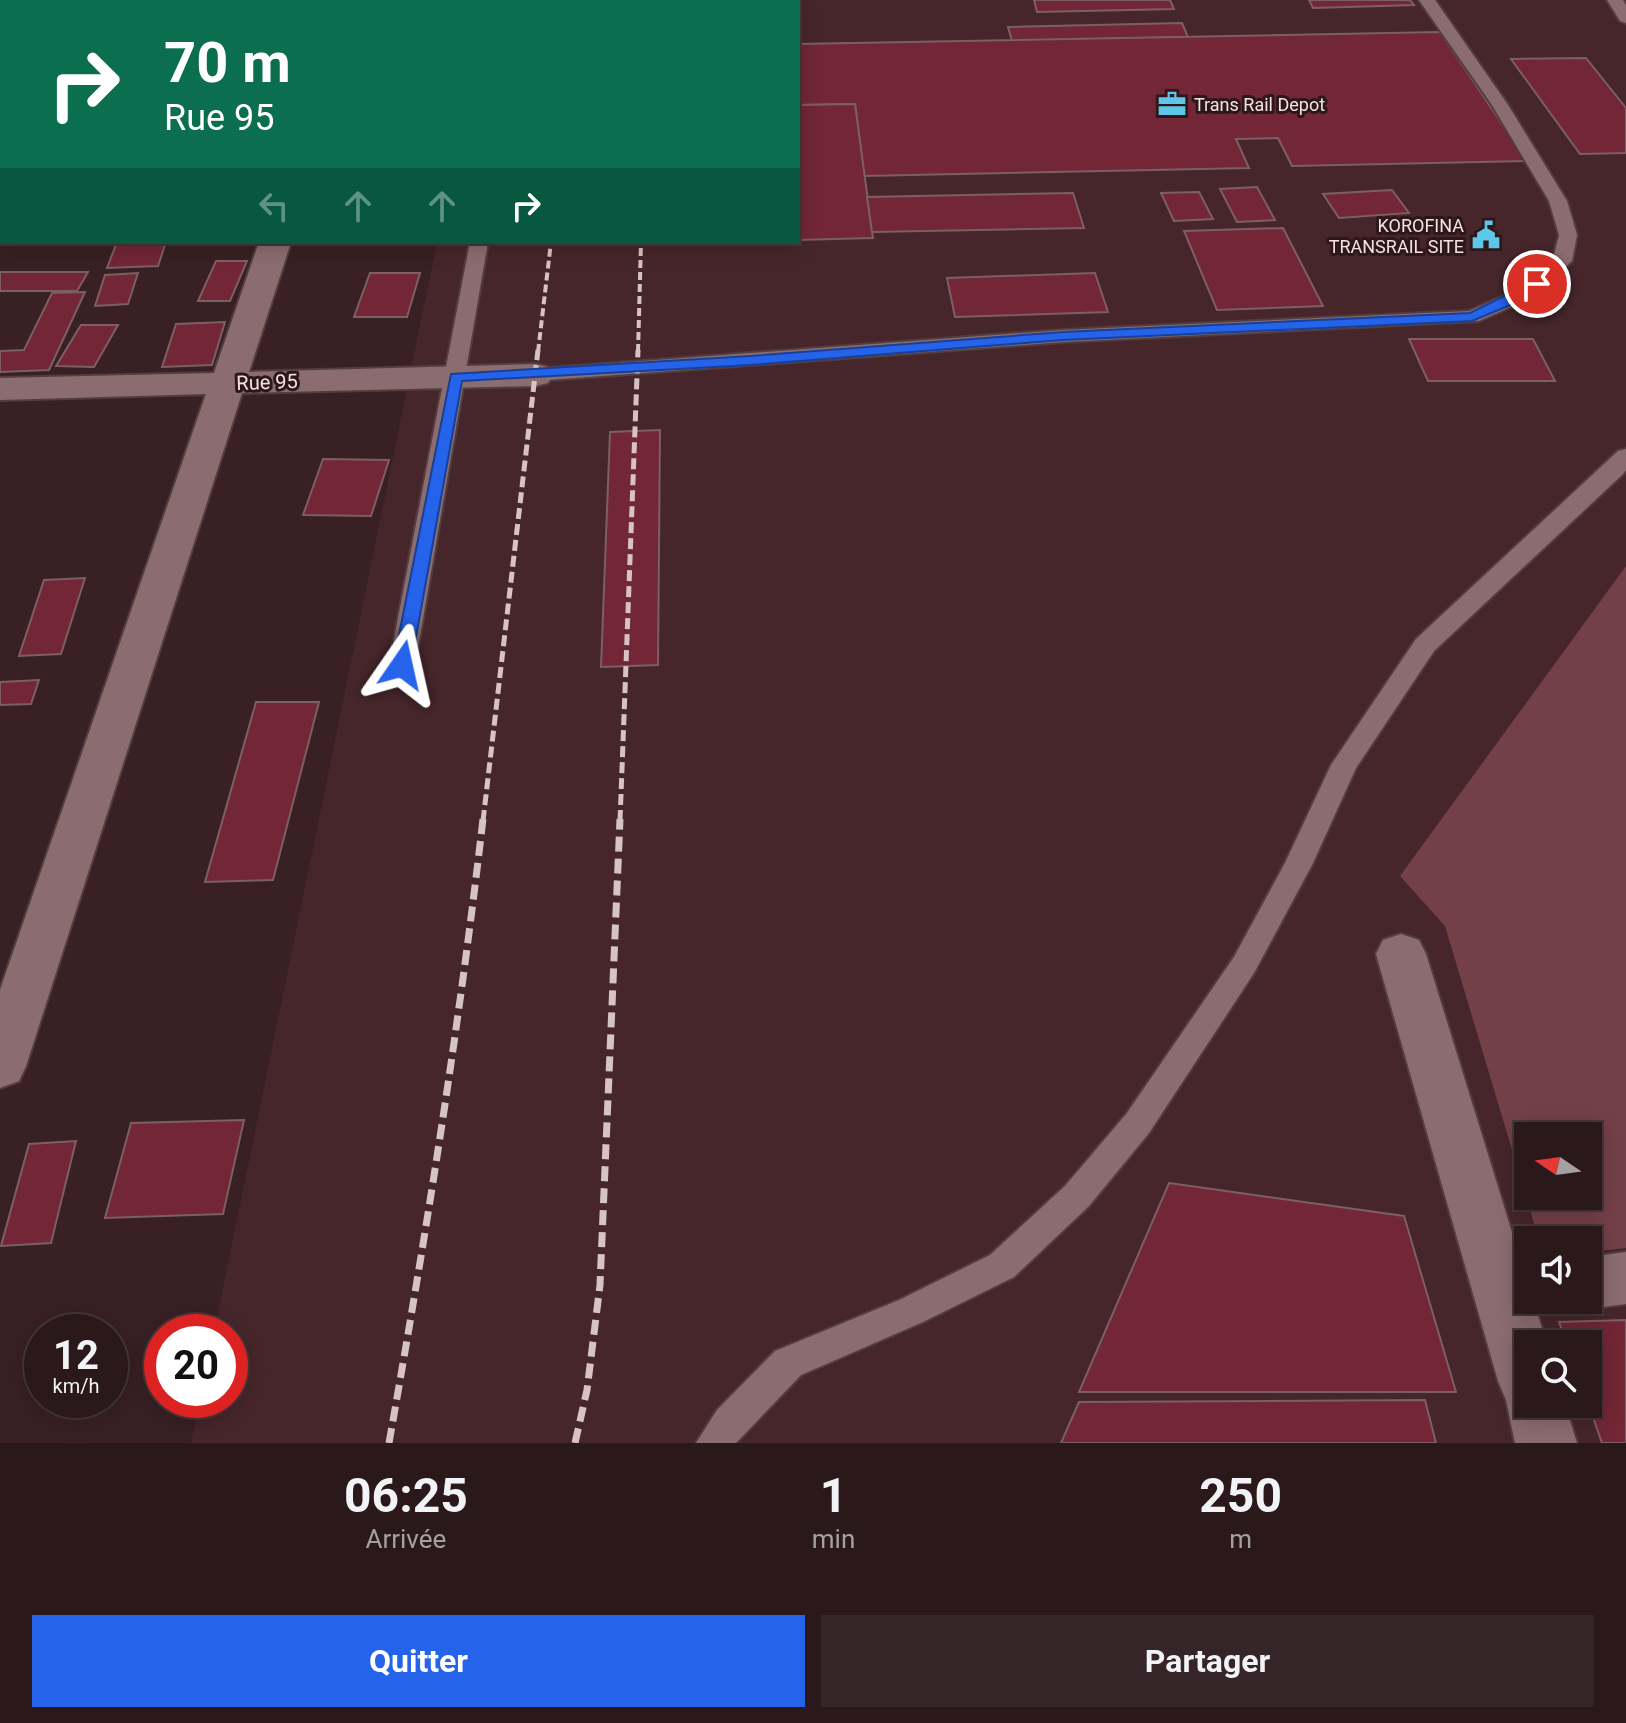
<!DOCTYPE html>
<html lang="fr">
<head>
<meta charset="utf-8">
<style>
  :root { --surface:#2a181b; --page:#362528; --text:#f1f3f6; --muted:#a5a0a3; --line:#46373a; --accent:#2563eb }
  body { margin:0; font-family:Roboto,sans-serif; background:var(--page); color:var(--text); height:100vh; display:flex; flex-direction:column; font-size:30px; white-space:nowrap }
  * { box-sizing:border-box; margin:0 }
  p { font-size:26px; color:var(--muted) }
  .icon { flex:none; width:44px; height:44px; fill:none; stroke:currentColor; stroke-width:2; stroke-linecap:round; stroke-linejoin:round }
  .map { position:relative; height:1443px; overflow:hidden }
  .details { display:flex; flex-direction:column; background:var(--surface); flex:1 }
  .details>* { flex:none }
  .guide { position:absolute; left:0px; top:0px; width:800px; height:244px; box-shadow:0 4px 20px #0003,0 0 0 2px var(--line); background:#0b6e4f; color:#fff; overflow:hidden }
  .needle { width:52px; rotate:283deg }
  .fabs { position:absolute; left:1514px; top:1122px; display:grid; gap:16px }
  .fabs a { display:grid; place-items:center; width:88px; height:88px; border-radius:0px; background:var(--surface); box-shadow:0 4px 20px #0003,0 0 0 2px var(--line); font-size:40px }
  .speed { position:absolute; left:24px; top:1314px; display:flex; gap:16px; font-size:40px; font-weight:700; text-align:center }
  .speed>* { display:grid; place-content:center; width:104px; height:104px; border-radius:50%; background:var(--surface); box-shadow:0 4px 20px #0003,0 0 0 2px var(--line); line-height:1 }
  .speed small { font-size:20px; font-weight:400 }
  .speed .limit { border:12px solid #d22; background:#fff; color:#111 }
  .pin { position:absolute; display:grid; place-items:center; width:68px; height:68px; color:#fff; margin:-34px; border:4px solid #fff; border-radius:50%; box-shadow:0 2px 8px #0007 }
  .me { position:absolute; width:88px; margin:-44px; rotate:11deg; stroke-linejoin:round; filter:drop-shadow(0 0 6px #0008) }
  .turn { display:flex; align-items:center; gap:28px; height:168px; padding:0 32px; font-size:36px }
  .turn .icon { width:104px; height:104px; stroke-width:2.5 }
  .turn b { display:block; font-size:56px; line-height:68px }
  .lanes { display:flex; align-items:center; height:76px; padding:0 32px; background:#0003; justify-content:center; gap:40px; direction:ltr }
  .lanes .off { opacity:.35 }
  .eta { display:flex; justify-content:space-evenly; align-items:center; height:136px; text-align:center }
  .eta b { font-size:48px; font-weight:700; line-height:56px }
  .button { display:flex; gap:16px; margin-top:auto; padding:16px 32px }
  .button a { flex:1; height:92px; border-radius:0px; background:var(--accent); color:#fff; font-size:32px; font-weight:700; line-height:92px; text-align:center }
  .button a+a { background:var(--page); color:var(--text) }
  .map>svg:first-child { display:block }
  .built { fill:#46262b; fill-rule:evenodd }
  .green { fill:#744048; fill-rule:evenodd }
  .building { fill:#722636; stroke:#7c5f63; stroke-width:2 }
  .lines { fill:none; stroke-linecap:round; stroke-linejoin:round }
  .lane-casing { stroke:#523d40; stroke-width:4 }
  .street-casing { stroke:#523d40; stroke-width:4 }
  .lane { fill:#8b6d70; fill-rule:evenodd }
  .street { fill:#8b6d70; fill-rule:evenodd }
  .rail-far2 { stroke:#d6c3c5; stroke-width:4; stroke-dasharray:8 4; stroke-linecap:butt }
  .rail-far1 { stroke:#d6c3c5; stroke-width:5; stroke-dasharray:11 5; stroke-linecap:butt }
  .rail { stroke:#d6c3c5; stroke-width:7; stroke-dasharray:15 7; stroke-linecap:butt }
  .route { fill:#2563eb; stroke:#184099; stroke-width:2 }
  .labels { text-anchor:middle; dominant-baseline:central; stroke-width:6; stroke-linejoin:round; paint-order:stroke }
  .far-poi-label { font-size:18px; fill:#f3e2e3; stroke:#2e171a; text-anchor:start }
  .street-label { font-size:20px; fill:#f3e2e3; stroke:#2e171a }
</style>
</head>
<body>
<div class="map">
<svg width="1626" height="1443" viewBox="0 0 1626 1443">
  <rect width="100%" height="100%" fill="#382024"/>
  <!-- built -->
  <path class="built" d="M486 0H1626V1443H191L200 1400H230V1332H214L437 242H798V2ZM1528 1136H1588V1196H1528ZM1528 1240H1588V1300H1528ZM1528 1344H1588V1404H1528Z"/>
  <!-- green -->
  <path class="green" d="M1626 566V1248L1588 1252V1240H1539L1445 926 1400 876ZM1528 1136H1588V1196H1528Z"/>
  <!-- building -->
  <g class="building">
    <path d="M1034 0H1170L1174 9 1037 12Z"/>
    <path d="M1309 0H1410L1414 5 1313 8Z"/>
    <path d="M1182 23 1188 37 1012 41 1008 27Z"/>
    <path d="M1440 32 1527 161 1292 166 1278 138 1236 139 1249 168 864 176 855 104 798 105V44Z"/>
    <path d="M1586 58 1626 108V153L1580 154 1511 59Z"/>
    <path d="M855 104 873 238 798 240V105Z"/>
    <path d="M1257 187 1275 220 1237 222 1220 189Z"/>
    <path d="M1392 190 1409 213 1339 218 1323 194Z"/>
    <path d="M1199 192 1213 219 1174 221 1161 193Z"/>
    <path d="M1073 193 1084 228 872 232 867 197Z"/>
    <path d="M1283 228 1323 306 1217 310 1184 231Z"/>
    <path d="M117 242H166L158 266 107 268Z"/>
    <path d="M216 261H247L230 301H198Z"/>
    <path d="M0 272H88L77 291H0Z"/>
    <path d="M138 273 128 304 95 306 105 275Z"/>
    <path d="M370 273H420L407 317H354Z"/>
    <path d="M1095 273 1108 312 955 317 947 278Z"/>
    <path d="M85 292 49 370 0 372V351L24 350 52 293Z"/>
    <path d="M225 322 212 365 162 367 176 324Z"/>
    <path d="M81 325H118L94 367 56 366Z"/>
    <path d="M1409 339H1533L1555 381H1428Z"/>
    <path d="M660 430 658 665 601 667 610 432Z"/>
    <path d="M323 459 389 460 371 516 303 515Z"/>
    <path d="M85 578 61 654 19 656 44 580Z"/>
    <path d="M39 680 31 704 0 705V682Z"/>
    <path d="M256 702H319L273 880 205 882Z"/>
    <path d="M244 1120 223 1214 105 1218 131 1123Z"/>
    <path d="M76 1141 51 1243 1 1246 29 1144Z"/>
    <path d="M1169 1183 1404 1216 1456 1392H1079Z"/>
    <path d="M1626 1320V1443H1602L1588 1403V1344H1567L1559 1322Z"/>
    <path d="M1425 1400 1436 1443H1061L1079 1402Z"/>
  </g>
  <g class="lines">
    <defs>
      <g id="lane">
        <path d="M1419 0H1435L1508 105 1567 201 1577 235 1572 261 1544 288 1522 302 1479 321 1063 342 535 381 525 375 535 369 1063 330 1469 311 1508 294 1530 280 1553 259 1559 235 1549 201 1492 105Z"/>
        <path d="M1607 0H1623L1626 5V23L1620 21Z"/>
        <path d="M470 242H488L415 665 411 671 402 673 393 671 389 665Z"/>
        <path d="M1626 449V470L1623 474 1434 651 1356 768 1313 863 1254 973 1149 1133 1089 1206 1014 1277 923 1322 801 1375 736 1443H696L717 1410 775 1351 899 1300 990 1255 1065 1186 1127 1113 1234 957 1285 863 1331 765 1416 639 1618 451Z"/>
      </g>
      <g id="street">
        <path d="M2 109V130L0 131V110Z"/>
        <path d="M259 242H291L249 372 535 364 548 367 553 375 548 383 535 386 242 393 26 1066 19 1081 0 1088V990L206 394 0 400V378L214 373Z"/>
        <path d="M1401 934 1419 940 1426 954 1528 1284V1300H1533L1547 1344H1528V1404H1565L1577 1443H1515L1506 1400 1498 1381 1376 954 1383 940Z"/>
        <path d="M1626 1252V1304L1588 1309 1568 1302 1588 1300V1257Z"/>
      </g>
    </defs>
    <!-- lane casing -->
    <use href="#lane" class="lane-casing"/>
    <!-- street casing -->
    <use href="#street" class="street-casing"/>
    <!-- lane -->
    <use href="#lane" class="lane"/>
    <!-- street -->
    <use href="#street" class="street"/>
    <!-- rail-far2 -->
    <g class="rail-far2">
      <path d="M538 352 551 242"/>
      <path d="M638 352 641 242"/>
    </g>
    <!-- rail-far1 -->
    <g class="rail-far1">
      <path d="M483 821 538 350"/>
      <path d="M620 821 638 350"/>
    </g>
    <!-- rail -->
    <g class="rail">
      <path d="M389 1443C426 1235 459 1028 483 819"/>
      <path d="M575 1443 587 1390 600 1285 620 819"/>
    </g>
  </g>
  <!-- route -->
  <path class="route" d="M1537 280 1542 281V287L1520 301 1472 321 1063 340 750 365 462 381 411 665 402 671 393 665 451 374 750 356 1063 332 1470 313Z"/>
  <!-- icons -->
  <defs>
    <symbol id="office-bare" viewBox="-9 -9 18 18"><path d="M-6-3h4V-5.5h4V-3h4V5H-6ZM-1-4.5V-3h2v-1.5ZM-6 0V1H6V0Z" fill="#5cc7e8" stroke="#2e171a" stroke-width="2.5" paint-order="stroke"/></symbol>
    <symbol id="civic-bare" viewBox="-9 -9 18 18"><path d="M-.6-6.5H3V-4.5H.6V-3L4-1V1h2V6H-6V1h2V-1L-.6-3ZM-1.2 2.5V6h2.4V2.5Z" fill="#5cc7e8" stroke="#2e171a" stroke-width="2.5" paint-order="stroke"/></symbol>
  </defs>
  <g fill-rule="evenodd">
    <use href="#office-bare" x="1152" y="84" width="40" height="40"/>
    <use href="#civic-bare" x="1466" y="215" width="40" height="40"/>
  </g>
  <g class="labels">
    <!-- far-poi labels -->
    <g class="far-poi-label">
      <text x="1194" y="104">Trans Rail Depot</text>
      <text x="1464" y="225" text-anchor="end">KOROFINA<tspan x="1464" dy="21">TRANSRAIL SITE</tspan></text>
    </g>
    <!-- street labels -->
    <g class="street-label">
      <text transform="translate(267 382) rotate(-2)">Rue 95</text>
    </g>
  </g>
</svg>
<div class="fabs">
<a><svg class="needle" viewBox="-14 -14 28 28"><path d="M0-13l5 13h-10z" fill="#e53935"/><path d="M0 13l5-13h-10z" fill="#a5a0a3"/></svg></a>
<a><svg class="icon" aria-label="sound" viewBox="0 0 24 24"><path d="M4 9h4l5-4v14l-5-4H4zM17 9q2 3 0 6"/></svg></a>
<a><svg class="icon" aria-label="search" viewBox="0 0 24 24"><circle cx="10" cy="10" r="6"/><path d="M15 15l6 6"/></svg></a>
</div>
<div class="speed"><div>12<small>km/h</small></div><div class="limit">20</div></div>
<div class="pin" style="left:1537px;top:284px;background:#d93025"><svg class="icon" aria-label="arrive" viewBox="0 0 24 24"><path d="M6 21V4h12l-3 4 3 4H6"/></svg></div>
<svg class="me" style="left:402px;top:665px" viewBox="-20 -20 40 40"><path d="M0-17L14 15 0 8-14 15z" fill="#2563eb" stroke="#fff" stroke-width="4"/></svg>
<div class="guide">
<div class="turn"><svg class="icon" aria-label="right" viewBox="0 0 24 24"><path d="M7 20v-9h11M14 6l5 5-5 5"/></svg><div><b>70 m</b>Rue 95</div></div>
<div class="lanes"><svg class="icon off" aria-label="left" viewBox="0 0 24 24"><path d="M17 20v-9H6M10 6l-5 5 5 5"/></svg><svg class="icon off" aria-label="ahead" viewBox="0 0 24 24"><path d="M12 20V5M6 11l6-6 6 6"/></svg><svg class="icon off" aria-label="ahead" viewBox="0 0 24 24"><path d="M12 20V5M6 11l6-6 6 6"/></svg><svg class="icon" aria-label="right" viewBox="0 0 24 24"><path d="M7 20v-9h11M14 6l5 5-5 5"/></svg></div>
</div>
</div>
<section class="details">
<div class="eta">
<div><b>06:25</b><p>Arrivée</p></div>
<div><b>1</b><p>min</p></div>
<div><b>250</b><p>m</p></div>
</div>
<div class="button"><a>Quitter</a><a>Partager</a></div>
</section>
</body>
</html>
